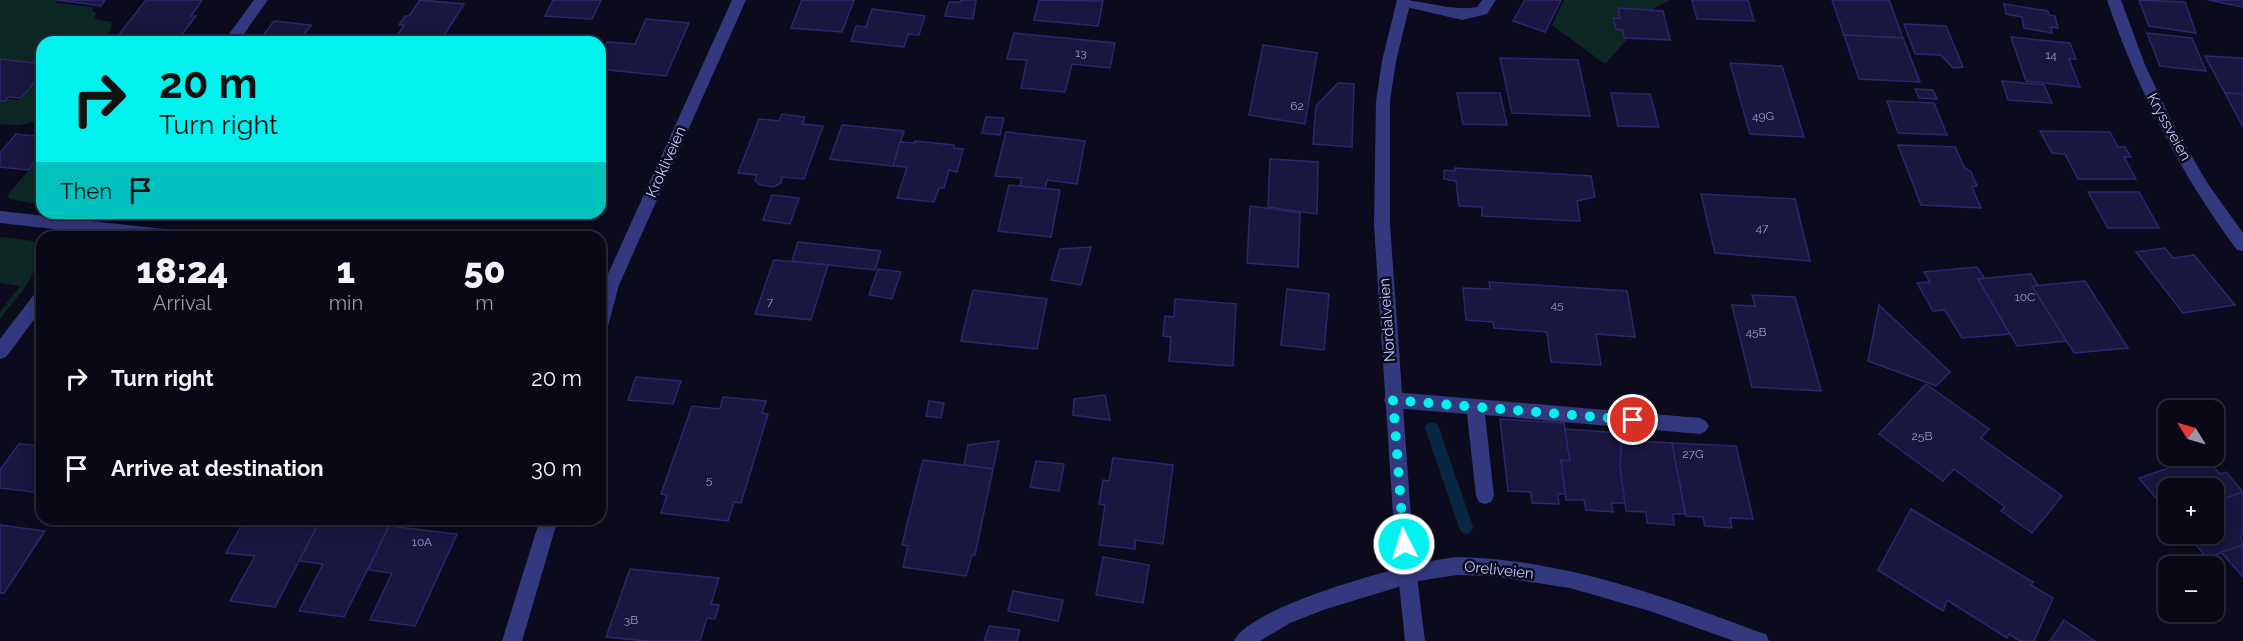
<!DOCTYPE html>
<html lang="en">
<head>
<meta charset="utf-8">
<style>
  :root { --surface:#090816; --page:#12111f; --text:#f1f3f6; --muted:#999aa1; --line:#292935 }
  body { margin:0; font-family:Raleway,sans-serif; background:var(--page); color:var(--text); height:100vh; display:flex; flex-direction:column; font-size:22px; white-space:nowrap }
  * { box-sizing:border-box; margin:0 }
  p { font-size:20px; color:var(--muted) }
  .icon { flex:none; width:33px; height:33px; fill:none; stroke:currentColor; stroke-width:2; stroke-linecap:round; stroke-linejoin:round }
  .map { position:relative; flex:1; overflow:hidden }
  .details { position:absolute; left:36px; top:231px; width:570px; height:294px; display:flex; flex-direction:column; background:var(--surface); border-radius:18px; box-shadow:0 3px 15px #0003,0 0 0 2px var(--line) }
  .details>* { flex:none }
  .top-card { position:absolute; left:36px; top:36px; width:570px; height:183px; border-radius:18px; box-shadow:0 3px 15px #0003,0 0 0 2px var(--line); background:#00f2ee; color:#111; overflow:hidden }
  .needle { width:39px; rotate:307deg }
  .fabs { position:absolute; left:2158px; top:400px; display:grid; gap:12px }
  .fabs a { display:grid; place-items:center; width:66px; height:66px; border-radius:12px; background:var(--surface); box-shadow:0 3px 15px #0003,0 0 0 2px var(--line); font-size:30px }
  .pin { position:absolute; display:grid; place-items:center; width:51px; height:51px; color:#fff; margin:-26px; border:3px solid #fff; border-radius:50%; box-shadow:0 2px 6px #0007 }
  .me { position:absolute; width:66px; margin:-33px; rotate:355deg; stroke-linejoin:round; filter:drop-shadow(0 0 4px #0008) }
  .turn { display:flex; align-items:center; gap:21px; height:126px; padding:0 24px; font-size:27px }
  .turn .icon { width:78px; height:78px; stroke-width:2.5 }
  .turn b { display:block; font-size:42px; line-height:51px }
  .then { display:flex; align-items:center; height:57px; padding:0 24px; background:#0003; gap:12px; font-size:22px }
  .eta { display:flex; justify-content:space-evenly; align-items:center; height:102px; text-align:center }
  .eta b { font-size:36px; font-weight:800; line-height:42px }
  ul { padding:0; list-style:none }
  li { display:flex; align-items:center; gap:18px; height:90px; padding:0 24px }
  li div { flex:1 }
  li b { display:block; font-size:22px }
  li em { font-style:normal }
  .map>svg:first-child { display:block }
  .green { fill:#0d2824 }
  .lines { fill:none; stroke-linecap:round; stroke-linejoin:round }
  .stream { fill:#092743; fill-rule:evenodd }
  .building { fill:#19163f; stroke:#2c276d; stroke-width:1.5 }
  .service { fill:#33397f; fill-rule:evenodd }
  .minor { fill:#33397f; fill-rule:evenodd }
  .tertiary { fill:#33397f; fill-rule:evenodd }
  .route { stroke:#00f2ee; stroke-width:10; stroke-dasharray:0 18 }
  .labels { text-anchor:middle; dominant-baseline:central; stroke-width:5; stroke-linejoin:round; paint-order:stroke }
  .number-label { font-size:12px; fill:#9c9bcf }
  .street-label { font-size:15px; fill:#c7c7ff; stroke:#0c0b1e }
</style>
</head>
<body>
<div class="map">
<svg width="2243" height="641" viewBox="0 0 2243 641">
  <rect width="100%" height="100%" fill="#0c0b1e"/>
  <!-- green -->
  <g class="green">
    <path d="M0 0H58L56 3 94 7 92 11 96 13 94 19 112 22 110 32 96 42H42V68L0 62Z"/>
    <path d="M1564 0H1671L1657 6 1605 64 1552 25Z"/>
    <path d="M42 73C42 113 48 129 0 124V98L19 100Z"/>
    <path d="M42 154V205L10 199 7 196Z"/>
    <path d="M0 237 34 241C45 273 18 294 0 319V312L20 286 0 283Z"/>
  </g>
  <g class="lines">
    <!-- stream -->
    <path class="stream" d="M1432 422 1437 424 1439 428 1473 527 1471 532 1466 534 1461 532 1459 527 1425 428 1427 424Z"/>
  </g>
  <!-- building -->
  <g class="building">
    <path d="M57 0H105L101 6Z"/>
    <path d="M146 0H202L191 16H196L176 42 117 37Z"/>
    <path d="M420 0 464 4 440 42H393L404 25H399L405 16H409Z"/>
    <path d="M553 0H601L592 19 545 16Z"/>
    <path d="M802 0H854L842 32 791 28Z"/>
    <path d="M961 0H976L973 19 945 16 949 2H960Z"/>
    <path d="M1039 0 1103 1 1098 26 1034 20Z"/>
    <path d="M1525 0H1561L1545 32 1513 21Z"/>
    <path d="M1692 0H1748L1754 21 1697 19Z"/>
    <path d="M1832 0H1889L1903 38 1844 35Z"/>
    <path d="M2139 0 2185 2 2196 33 2149 26Z"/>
    <path d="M2208 0H2243V7Z"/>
    <path d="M2004 4 2048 11 2049 15 2055 16 2058 28 2051 27 2052 33 2024 28 2022 17 2006 14Z"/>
    <path d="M1618 8 1663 11 1670 40 1624 38 1623 30 1616 29 1613 18H1620Z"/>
    <path d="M872 9 925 16 919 35 908 34 904 47 851 41 856 26 866 27Z"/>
    <path d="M646 19 689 23 666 76 600 69V57L607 42 635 44Z"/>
    <path d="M274 21 311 25 299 42H258Z"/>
    <path d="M1904 24 1946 26 1963 67 1953 68 1941 55 1915 54Z"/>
    <path d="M1014 33 1115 43 1110 68 1072 64 1065 92 1021 88 1027 60 1007 59Z"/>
    <path d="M2147 33 2192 38 2206 71 2160 66Z"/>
    <path d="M1844 35 1903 38 1920 82 1859 79Z"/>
    <path d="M2011 37 2070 43 2076 59H2069L2080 87 2026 81Z"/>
    <path d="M1263 45 1317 53 1305 124 1249 115Z"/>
    <path d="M2205 56 2243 58V94L2225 93Z"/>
    <path d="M1500 58 1578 60 1590 116 1512 113Z"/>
    <path d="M0 59 42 64V73L21 98 8 97 5 101H0Z"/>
    <path d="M1730 63 1782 66 1804 137 1750 134Z"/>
    <path d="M2002 81 2044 85 2052 103 2008 100Z"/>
    <path d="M1338 83 1354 84 1352 147 1313 144 1316 106Z"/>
    <path d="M1915 89 1933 90 1937 99 1919 98Z"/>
    <path d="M1457 93H1500L1507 125 1463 124Z"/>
    <path d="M1611 93 1650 94 1659 127 1618 126Z"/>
    <path d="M2225 93 2243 94V127Z"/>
    <path d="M1887 101 1934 103 1947 135 1898 133Z"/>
    <path d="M782 114 805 117 802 124 823 126 804 179 782 177 781 183 773 187 760 185 755 180 757 175 738 173 759 119 779 121Z"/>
    <path d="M986 117 1004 118 1000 135 982 133Z"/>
    <path d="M842 125 904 131 893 166 830 159Z"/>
    <path d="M2040 131 2110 132 2118 147H2125L2131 157H2124L2136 179H2078L2065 154 2052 153Z"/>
    <path d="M1006 132 1085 141 1077 184 1047 180 1045 189 1020 186 1022 178 995 176Z"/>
    <path d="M16 134 42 137V153L28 170 0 167V153Z"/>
    <path d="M915 141 954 145V148L963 149 957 172 949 170 944 188H939L934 202 897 198 907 167 893 166 900 142 915 143Z"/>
    <path d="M1898 145 1955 147 1964 167 1971 172 1977 186 1972 187 1981 208 1921 205Z"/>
    <path d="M1270 159 1318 162 1317 214 1268 207Z"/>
    <path d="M1455 168 1591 176 1595 197 1577 201 1580 221 1482 216V207L1459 206 1456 181 1444 179V170L1455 171Z"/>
    <path d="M1009 185 1060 190 1051 237 998 231Z"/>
    <path d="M2088 192H2139L2159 228H2108Z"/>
    <path d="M1701 194 1795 199 1810 261 1715 253Z"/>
    <path d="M772 195 799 198 790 224 763 220Z"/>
    <path d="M1250 206 1300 213 1298 267 1247 263Z"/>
    <path d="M798 242 881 251 875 270 792 261Z"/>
    <path d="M1091 247 1081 285 1051 280 1060 249Z"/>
    <path d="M2165 248 2173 258 2194 255 2235 305 2183 313 2136 252Z"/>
    <path d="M774 260 828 265 811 320 755 314Z"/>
    <path d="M1977 267 1985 279H1978L2010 334 1962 338 1945 310 1933 311 1917 283 1930 282 1924 272Z"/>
    <path d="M878 269 901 272 892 299 869 295Z"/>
    <path d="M2031 274 2038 285 2032 286 2067 341 2017 346 1978 279Z"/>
    <path d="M2085 281 2128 348 2074 353 2032 286Z"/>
    <path d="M1489 282 1627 291 1635 337 1596 334 1601 365 1551 362 1547 332 1494 328 1493 322 1466 320 1463 288 1490 289Z"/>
    <path d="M1287 289 1329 294 1324 350 1281 345Z"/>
    <path d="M973 290 1047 299 1037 349 961 341Z"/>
    <path d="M1752 295 1795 297 1821 391 1752 387 1732 305 1755 306Z"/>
    <path d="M1175 299 1236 304 1233 366 1169 361 1171 337 1163 336 1165 316 1174 317Z"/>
    <path d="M1879 305 1950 372 1936 386 1868 361Z"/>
    <path d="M636 377 681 381 673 404 628 400Z"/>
    <path d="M1926 384 1989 429 1981 438 2062 496 2032 533 2001 511 2005 507 1954 469 1943 481 1879 434Z"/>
    <path d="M1105 395 1110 420 1073 415 1074 399Z"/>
    <path d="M723 397 766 401 762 413 768 414 741 503 734 502 728 521 661 513 667 495 661 494 692 406 720 409Z"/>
    <path d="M929 401 944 403 941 418 926 416Z"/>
    <path d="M1500 419 1564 423 1570 461 1561 460 1565 494H1558L1559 504 1532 503 1531 492 1508 491Z"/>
    <path d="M1565 429 1621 433 1620 466 1625 503H1611L1613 512 1586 510 1584 500H1566L1561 460 1570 461Z"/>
    <path d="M1622 440 1672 443 1685 514H1673L1674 525 1647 523 1646 512 1626 511 1620 466Z"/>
    <path d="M999 441 993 469 964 465 968 445Z"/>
    <path d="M1672 443 1736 446 1753 519 1730 518 1732 528 1705 526 1703 517 1686 516Z"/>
    <path d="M19 444 42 446V493L0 488V470Z"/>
    <path d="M2204 456 2220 474 2226 472 2243 492 2214 502V489H2169V513L2139 478Z"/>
    <path d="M1113 458 1173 465 1163 544 1135 540V549L1099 545 1105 505 1099 504 1103 480 1109 481Z"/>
    <path d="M923 460 993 469 975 555H972L966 576 903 567 908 546 902 545Z"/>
    <path d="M1036 461 1064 464 1059 491 1030 487Z"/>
    <path d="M2243 492V535L2241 536 2243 545 2207 558 2187 534H2214V502Z"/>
    <path d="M1911 509 2033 582 2031 585 2053 598 2034 641H2020L2009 634 2007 638 1947 600 1943 611 1878 570Z"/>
    <path d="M245 519H321L275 607 230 601 255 556 226 553Z"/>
    <path d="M321 519 389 526 344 617 299 611 323 564 299 561Z"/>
    <path d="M0 525 45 531 4 593H0Z"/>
    <path d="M389 526 457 534 415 626 370 620 392 573 368 570Z"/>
    <path d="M2243 545V577L2221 552Z"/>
    <path d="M1103 557 1149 565 1143 603 1096 595Z"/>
    <path d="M630 569 719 578 711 604 719 605 715 619 707 618 700 641H646L606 637Z"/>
    <path d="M1013 591 1063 600 1058 621 1008 611Z"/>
    <path d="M2064 620 2095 641H2050Z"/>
    <path d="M989 626 1020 630 1017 641H984Z"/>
  </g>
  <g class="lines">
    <!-- service -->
    <g class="service">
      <path d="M1397 0C1425 0 1451 12 1477 7L1482 0H1496L1487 14 1462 20 1398 5Z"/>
      <path d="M1393 392 1700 418 1706 421 1709 426 1706 431 1700 434 1485 415 1494 496 1491 502 1485 504 1479 502 1476 496 1467 414 1393 408 1387 405 1384 400 1387 395Z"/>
    </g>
    <!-- minor -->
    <g class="minor">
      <path d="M254 0H268L238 42H223Z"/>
      <path d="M732 0H746L619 285 608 326 606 331 600 333V296L603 285Z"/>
      <path d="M2107 0H2121L2145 65 2175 128 2208 184 2243 233V251L2237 250C2180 173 2138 91 2107 0Z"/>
      <path d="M0 211 182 231 190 237H125L0 223Z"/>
      <path d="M42 290V309L6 357 0 359V339L36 292Z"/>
      <path d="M540 519H558L522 641H502Z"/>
      <path d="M1457 557C1562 559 1661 595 1759 632L1766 634 1769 641H1734L1650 611 1570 588 1492 576 1457 575 1418 581 1326 609 1290 623 1260 641H1234C1250 605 1417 560 1457 557Z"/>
    </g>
    <!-- tertiary -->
    <path class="tertiary" d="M1397 0H1411L1396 61 1390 101V225L1413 545 1425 641H1405L1395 545 1374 225 1376 101 1382 61Z"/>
  </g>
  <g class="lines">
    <!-- route -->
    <path class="route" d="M1404 544 1393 400 1633 420"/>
  </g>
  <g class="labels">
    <!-- number labels -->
    <g class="number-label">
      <text x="1081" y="53">13</text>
      <text x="2051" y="55">14</text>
      <text x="1297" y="106">62</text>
      <text x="1763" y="116">49G</text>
      <text x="1762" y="228">47</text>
      <text x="2025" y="297">10C</text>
      <text x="770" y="302">7</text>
      <text x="1557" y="305">45</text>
      <text x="1756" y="332">45B</text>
      <text x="1922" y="436">25B</text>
      <text x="1693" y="454">27G</text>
      <text x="709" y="480">5</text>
      <text x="422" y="542">10A</text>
      <text x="631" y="620">3B</text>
    </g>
    <!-- street labels -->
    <g class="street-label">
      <text transform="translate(2169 127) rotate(61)">Kryssveien</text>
      <text transform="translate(666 162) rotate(-66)">Krokliveien</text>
      <text transform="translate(1387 320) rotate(-94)">Nordalveien</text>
      <text transform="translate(1499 570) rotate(6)">Oreliveien</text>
    </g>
  </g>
</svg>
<div class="fabs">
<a><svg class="needle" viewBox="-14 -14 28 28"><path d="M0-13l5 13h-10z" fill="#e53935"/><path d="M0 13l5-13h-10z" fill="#999aa1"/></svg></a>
<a>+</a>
<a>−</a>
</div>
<div class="pin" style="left:1633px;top:420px;background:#d93025"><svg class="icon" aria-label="arrive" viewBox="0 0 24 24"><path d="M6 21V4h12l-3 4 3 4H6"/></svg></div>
<svg class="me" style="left:1404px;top:544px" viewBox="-20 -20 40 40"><circle r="17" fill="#00f2ee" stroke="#fff" stroke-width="3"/><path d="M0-11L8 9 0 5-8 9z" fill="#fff"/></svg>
<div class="top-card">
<div class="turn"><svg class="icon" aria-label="right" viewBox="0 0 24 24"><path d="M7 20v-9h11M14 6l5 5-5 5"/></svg><div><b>20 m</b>Turn right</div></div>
<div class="then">Then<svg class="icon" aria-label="arrive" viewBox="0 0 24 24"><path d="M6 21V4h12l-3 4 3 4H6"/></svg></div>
</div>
<section class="details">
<div class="eta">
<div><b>18:24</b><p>Arrival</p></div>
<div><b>1</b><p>min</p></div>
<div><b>50</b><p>m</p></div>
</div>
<ul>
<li><svg class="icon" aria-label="right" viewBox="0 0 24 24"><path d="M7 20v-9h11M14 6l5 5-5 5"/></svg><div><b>Turn right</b></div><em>20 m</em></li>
<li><svg class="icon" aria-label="arrive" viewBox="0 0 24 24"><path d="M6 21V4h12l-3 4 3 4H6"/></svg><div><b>Arrive at destination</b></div><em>30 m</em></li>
</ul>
</section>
</div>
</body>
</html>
